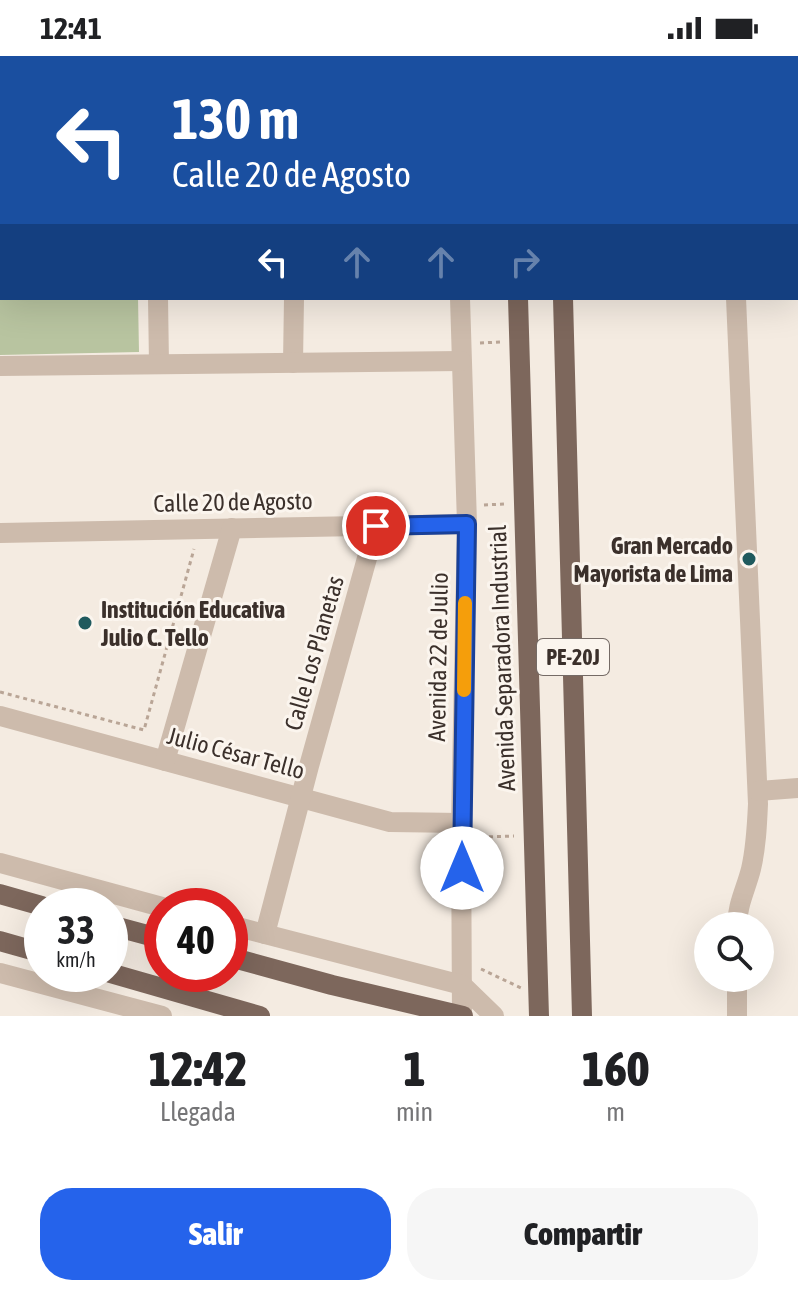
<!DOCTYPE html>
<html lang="es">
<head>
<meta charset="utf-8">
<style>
  :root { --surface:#fff; --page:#f6f6f6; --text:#202124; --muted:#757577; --accent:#2563eb }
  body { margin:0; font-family:"Asap Condensed",sans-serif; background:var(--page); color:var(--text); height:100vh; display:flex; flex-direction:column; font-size:30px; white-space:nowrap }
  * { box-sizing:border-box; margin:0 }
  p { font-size:26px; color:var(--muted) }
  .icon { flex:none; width:44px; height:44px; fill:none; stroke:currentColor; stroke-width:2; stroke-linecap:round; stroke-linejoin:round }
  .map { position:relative; height:960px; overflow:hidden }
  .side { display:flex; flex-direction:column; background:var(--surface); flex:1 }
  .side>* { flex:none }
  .guide { position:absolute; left:0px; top:0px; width:798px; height:244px; box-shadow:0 8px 32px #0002; background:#1a4fa0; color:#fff; overflow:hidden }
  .controls { position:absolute; left:694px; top:856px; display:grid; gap:16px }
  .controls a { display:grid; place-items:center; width:80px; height:80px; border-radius:50%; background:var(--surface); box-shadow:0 8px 32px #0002; font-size:40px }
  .speed { position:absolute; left:24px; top:832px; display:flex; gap:16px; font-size:40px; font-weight:700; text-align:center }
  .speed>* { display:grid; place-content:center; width:104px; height:104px; border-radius:50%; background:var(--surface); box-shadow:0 8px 32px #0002; line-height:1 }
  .speed small { font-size:20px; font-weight:400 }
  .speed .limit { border:12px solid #d22; background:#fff; color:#111 }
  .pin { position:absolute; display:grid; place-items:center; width:68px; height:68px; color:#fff; margin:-34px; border:4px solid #fff; border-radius:50%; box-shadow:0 2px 8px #0007 }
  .me { position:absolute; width:88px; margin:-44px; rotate:0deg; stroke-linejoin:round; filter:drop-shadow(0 0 6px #0008) }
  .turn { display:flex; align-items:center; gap:28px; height:168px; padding:0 40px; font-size:36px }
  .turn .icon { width:104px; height:104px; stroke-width:2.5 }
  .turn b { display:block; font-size:56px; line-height:68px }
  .lanes { display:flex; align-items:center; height:76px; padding:0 40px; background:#0003; justify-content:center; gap:40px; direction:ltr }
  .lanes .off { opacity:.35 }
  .eta { display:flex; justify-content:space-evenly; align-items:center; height:136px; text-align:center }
  .eta b { font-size:48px; font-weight:800; line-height:56px }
  .primary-button { display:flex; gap:16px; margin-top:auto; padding:16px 40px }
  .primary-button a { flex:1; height:92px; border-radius:32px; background:var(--accent); color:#fff; font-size:32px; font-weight:800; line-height:92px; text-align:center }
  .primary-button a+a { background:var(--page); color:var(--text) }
  .status { display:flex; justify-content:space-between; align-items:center; height:56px; padding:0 40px; background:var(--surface); direction:ltr }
  .status svg { height:22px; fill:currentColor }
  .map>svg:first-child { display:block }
  .green { fill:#b8c4a0 }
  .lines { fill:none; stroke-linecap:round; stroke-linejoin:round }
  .path { stroke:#b9a596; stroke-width:3; stroke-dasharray:4 4; stroke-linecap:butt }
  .minor { stroke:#cdbbac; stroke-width:20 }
  .major { stroke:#7d675c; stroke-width:20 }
  .route-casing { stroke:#184099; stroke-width:20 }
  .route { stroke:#2563eb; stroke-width:14 }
  .slow { stroke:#f59e0b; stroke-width:14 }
  .poi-dot { fill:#1f5a5e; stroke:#fbf5ee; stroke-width:3 }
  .labels { text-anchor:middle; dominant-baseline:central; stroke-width:6; stroke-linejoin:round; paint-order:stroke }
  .shield { fill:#fbf5ee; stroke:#756b66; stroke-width:2 }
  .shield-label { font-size:22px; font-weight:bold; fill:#3b302b }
  .street-label { font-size:24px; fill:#3b302b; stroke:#fbf5ee }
  .poi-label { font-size:24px; font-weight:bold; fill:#3b302b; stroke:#fbf5ee; text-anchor:end }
</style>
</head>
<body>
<div class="status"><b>12:41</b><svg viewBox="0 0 49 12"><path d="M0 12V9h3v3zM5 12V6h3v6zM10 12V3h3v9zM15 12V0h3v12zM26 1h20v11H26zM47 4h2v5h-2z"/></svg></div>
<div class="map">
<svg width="798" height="960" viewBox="0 0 798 960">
  <rect width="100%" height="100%" fill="#f4ebe1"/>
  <!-- green -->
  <path class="green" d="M0 201H2V242H138L139 296 0 299Z"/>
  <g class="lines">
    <!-- path -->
    <g class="path">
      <path d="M480 287 501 286"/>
      <path d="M484 449 504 448"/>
      <path d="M0 636 144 674 194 493"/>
      <path d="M481 781 514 780"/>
      <path d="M481 913 521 932"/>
    </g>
    <!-- minor -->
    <g class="minor">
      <path d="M455 0V2"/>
      <path d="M301 2V0"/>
      <path d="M0 48H2"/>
      <path d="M796 150H798"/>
      <path d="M0 191H2"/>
      <path d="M158 242 159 308"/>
      <path d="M460 242 467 468 461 767 462 960"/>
      <path d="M736 242 758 748C757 770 756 792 751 813 746 833 737 849 737 870"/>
      <path d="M293 307 294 242"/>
      <path d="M0 310 461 305"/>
      <path d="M0 477 467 468"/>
      <path d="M0 660 390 766 461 767"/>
      <path d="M165 705 232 472"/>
      <path d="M758 735 798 732"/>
      <path d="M0 807 162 851"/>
      <path d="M230 869 462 929 494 960"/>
      <path d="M265 878 309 710 376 470"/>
      <path d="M0 917 162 960"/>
      <path d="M737 922V960"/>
    </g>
    <!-- major -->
    <g class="major">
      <path d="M517 2V0"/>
      <path d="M562 2V0"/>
      <path d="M518 242 539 960"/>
      <path d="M563 242 582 960"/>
      <path d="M0 838 42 850"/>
      <path d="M110 869 162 883"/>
      <path d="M0 885 42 897"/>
      <path d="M230 901 332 929 463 960"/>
      <path d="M110 917 260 960"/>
    </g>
  </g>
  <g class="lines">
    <defs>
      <path id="route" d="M376 470 467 468 462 812"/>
    </defs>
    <!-- route casing -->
    <use href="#route" class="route-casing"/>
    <!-- route -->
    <use href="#route" class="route"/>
    <!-- slow -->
    <path class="slow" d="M464 634 465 547"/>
  </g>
  <!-- markers -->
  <g class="poi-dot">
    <circle cx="749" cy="503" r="8"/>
    <circle cx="85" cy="567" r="8"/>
  </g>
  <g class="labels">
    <!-- shield labels -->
    <rect class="shield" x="537" y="583" width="72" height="36" rx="6"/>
    <g class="shield-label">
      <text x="573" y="601">PE-20J</text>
    </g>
    <!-- street labels -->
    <g class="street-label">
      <text transform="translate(233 446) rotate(-1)">Calle 20 de Agosto</text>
      <text transform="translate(314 597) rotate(-74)">Calle Los Planetas</text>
      <text transform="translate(438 601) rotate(-89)">Avenida 22 de Julio</text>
      <text transform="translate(502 602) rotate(-92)">Avenida Separadora Industrial</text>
      <text transform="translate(236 697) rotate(15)">Julio César Tello</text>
    </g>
    <!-- poi labels -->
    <g class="poi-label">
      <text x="733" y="489">Gran Mercado<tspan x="733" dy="28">Mayorista de Lima</tspan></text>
      <text x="101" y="553" text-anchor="start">Institución Educativa<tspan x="101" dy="28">Julio C. Tello</tspan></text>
    </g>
  </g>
</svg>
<div class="controls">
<a><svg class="icon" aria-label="search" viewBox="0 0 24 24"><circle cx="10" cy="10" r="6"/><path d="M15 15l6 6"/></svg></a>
</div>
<div class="speed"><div>33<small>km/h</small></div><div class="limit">40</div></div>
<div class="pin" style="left:376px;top:470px;background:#d93025"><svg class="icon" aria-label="arrive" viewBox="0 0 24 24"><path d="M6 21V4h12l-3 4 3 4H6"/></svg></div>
<svg class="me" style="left:462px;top:812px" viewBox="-20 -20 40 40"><circle r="19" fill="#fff"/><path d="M0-13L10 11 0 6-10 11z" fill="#2563eb"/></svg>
<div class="guide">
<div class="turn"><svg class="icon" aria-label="left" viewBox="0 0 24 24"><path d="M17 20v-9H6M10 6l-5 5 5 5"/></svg><div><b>130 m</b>Calle 20 de Agosto</div></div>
<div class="lanes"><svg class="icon" aria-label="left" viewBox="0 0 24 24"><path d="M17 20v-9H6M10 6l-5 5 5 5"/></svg><svg class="icon off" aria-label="ahead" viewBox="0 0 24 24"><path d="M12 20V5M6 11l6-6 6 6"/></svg><svg class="icon off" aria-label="ahead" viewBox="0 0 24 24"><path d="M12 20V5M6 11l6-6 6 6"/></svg><svg class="icon off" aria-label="right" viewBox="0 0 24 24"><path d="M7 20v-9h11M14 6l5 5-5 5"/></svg></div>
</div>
</div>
<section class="side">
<div class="eta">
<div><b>12:42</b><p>Llegada</p></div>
<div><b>1</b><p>min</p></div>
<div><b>160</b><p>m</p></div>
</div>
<div class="primary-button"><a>Salir</a><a>Compartir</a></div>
</section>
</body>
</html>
